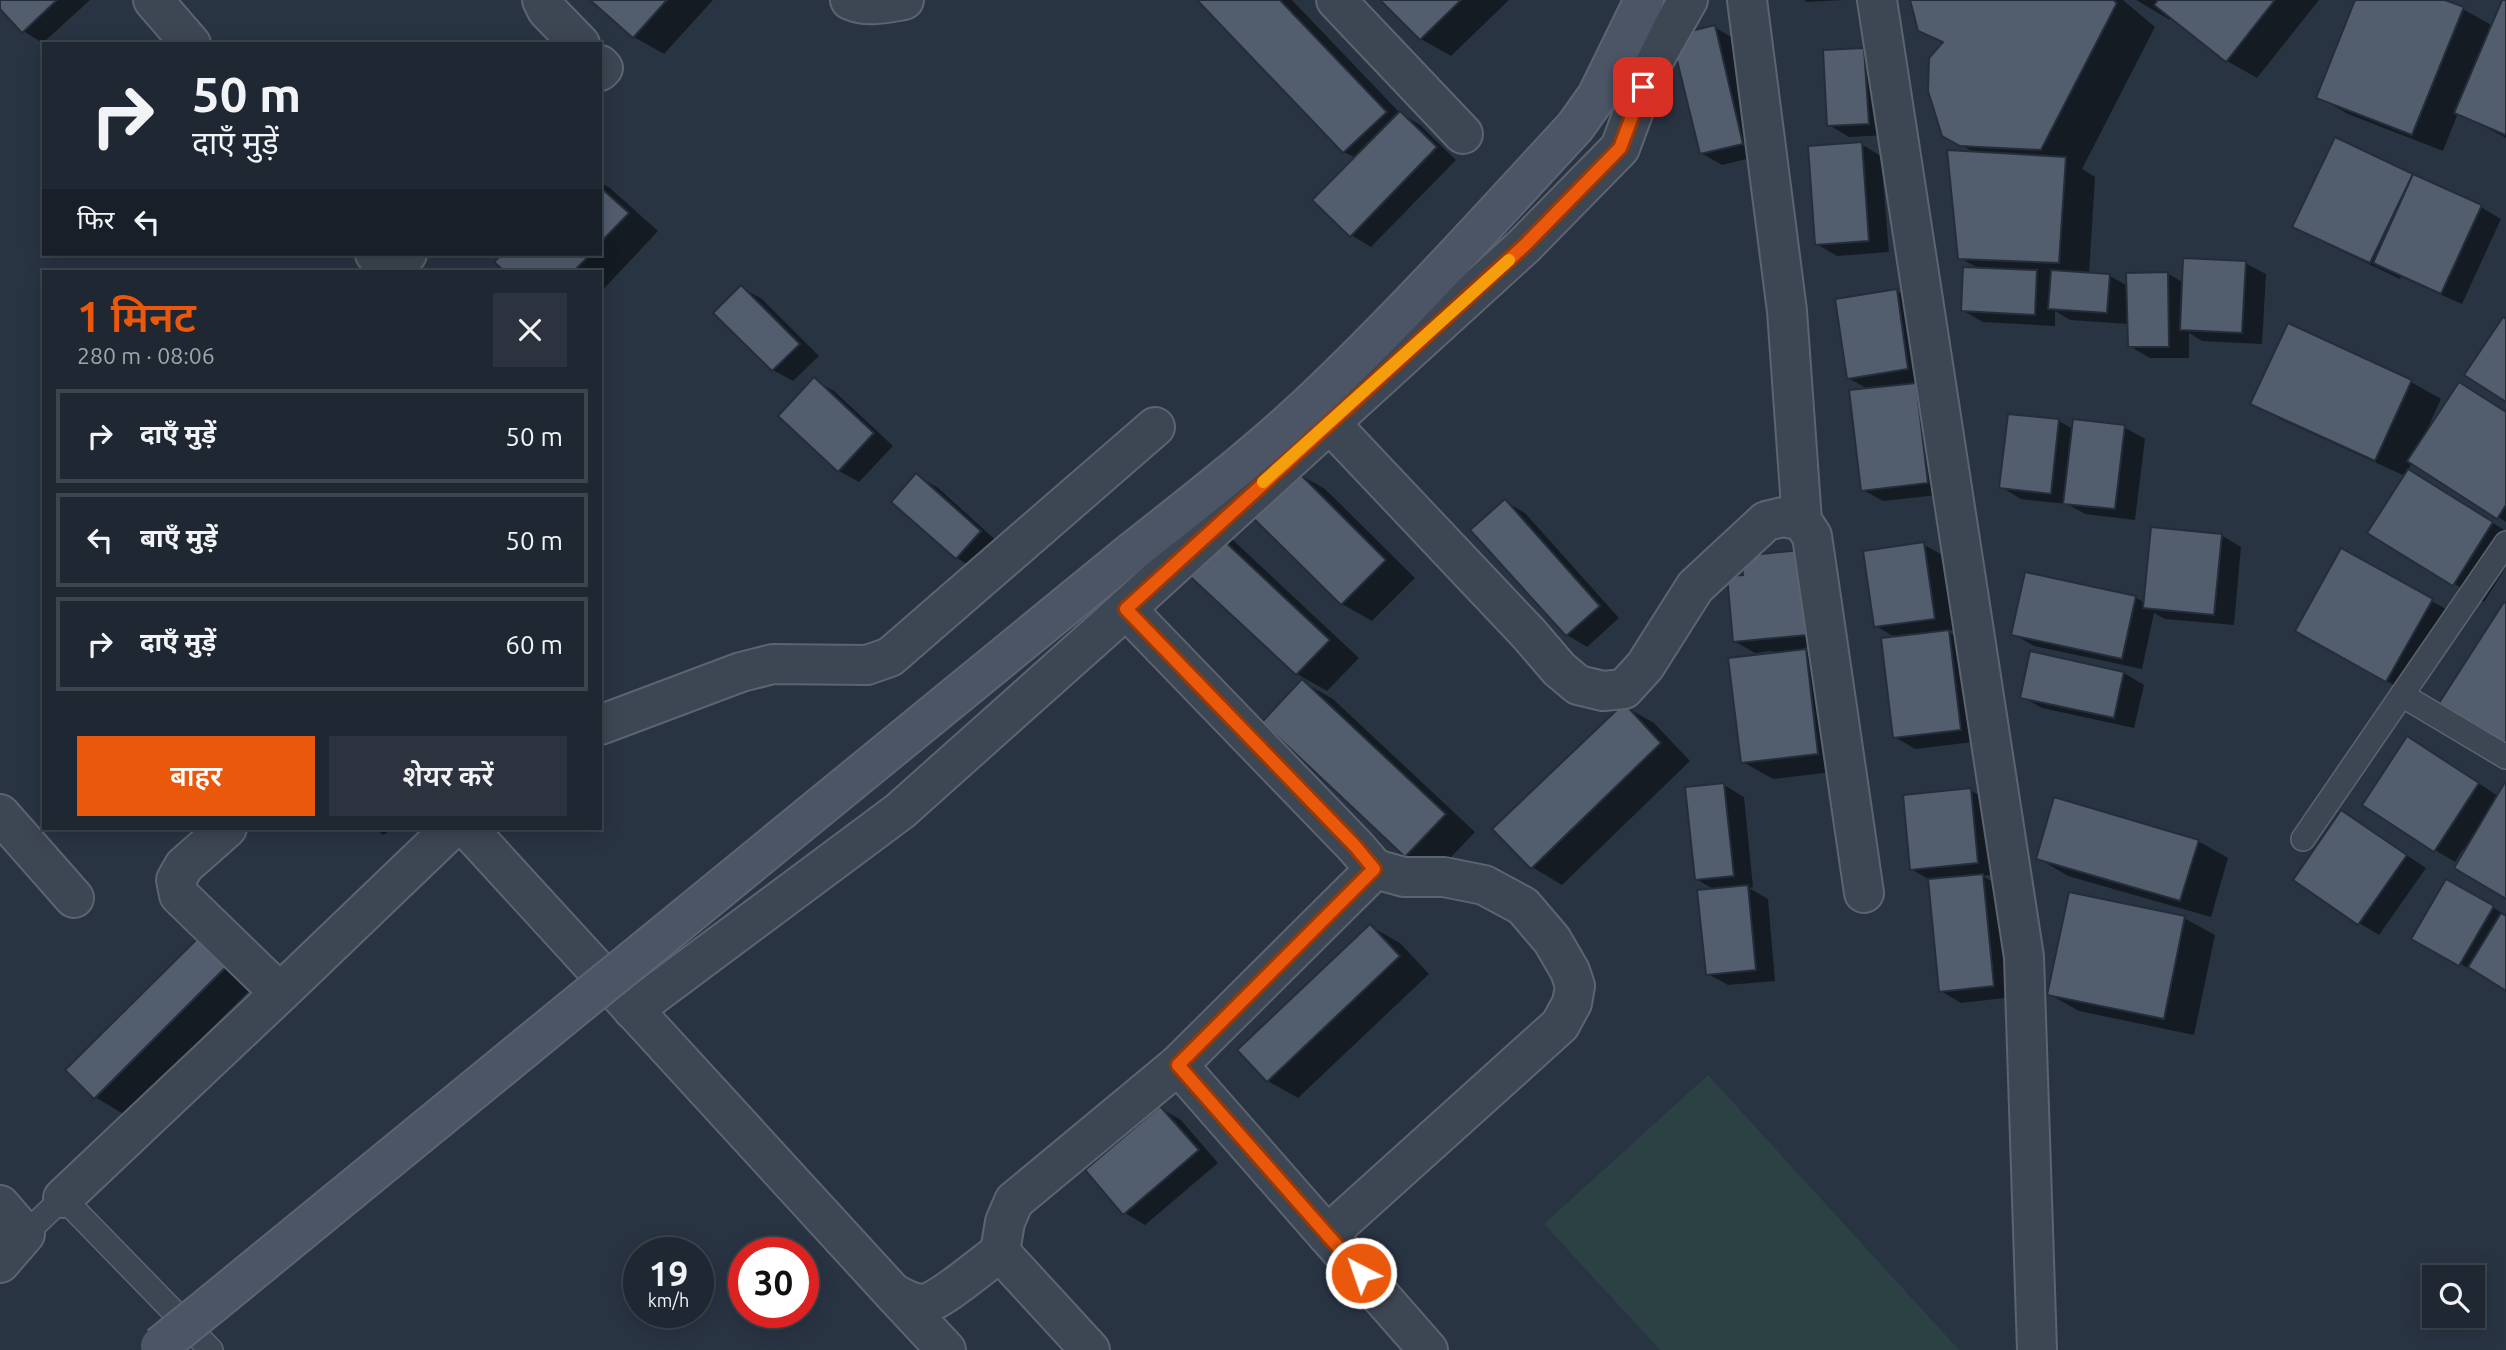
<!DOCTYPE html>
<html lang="hi">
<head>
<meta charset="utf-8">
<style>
  :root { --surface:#1f2732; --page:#2c333e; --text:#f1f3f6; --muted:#a1a5ac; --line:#3c444d; --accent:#ea580c }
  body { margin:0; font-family:Ubuntu,"Noto Sans Devanagari",sans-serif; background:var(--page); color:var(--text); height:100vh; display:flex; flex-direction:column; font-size:26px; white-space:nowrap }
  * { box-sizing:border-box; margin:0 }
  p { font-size:23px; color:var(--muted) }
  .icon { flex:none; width:38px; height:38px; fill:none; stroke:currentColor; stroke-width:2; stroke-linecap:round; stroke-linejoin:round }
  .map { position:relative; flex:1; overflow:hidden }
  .drawer { position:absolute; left:42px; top:270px; width:560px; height:560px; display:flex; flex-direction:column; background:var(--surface); border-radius:0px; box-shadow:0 4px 18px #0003,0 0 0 2px var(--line) }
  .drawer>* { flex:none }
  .guide { position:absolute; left:42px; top:42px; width:560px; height:214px; border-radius:0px; box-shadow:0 4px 18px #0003,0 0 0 2px var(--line); background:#1f2732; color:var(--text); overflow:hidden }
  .tools { position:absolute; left:2422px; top:1265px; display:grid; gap:14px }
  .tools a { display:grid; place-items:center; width:63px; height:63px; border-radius:0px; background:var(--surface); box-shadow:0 4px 18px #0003,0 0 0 2px var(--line); font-size:35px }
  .speed { position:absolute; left:623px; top:1237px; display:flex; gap:14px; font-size:35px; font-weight:700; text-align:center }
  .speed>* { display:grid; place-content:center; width:91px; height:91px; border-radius:50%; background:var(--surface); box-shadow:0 4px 18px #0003,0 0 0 2px var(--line); line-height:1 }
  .speed small { font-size:18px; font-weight:400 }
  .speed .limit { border:10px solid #d22; background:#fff; color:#111 }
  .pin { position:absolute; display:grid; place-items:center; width:60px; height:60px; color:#fff; margin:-30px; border-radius:14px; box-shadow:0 4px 10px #0006 }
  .me { position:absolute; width:77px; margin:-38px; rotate:319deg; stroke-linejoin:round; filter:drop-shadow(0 0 5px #0008) }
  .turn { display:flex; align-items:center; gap:24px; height:147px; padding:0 35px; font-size:32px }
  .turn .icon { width:91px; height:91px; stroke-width:2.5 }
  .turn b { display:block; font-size:49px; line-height:60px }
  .then { display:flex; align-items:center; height:66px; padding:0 35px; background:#0003; gap:14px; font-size:26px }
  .round { display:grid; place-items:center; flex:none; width:74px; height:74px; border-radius:0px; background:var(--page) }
  .headline { display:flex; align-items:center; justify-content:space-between; height:119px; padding:0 35px }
  h1 { font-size:42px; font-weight:600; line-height:52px; color:var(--accent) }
  .button { display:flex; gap:14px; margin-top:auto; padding:14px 35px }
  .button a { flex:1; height:80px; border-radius:0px; background:var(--accent); color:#fff; font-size:28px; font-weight:600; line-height:80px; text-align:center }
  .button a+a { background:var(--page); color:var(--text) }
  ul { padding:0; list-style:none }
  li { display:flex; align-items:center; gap:21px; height:94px; margin:0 14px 10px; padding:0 21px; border:4px solid var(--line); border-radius:0px }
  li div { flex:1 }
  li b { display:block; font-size:26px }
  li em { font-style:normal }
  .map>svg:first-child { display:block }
  .green { fill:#2b4144 }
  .shadow { fill:#0007 }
  .building { fill:#525d6e; stroke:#242d3a; stroke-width:2 }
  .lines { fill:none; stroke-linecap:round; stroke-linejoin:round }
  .lane-casing { stroke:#5b6470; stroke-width:26 }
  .street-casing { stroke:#5b6470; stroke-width:42 }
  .secondary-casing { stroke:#5b6470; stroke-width:42 }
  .lane { stroke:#3d4653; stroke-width:23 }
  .street { stroke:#3d4653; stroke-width:38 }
  .secondary { stroke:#4b5566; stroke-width:38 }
  .secondary-bridge-casing { stroke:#5b6470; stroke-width:42; stroke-linecap:butt }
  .secondary-bridge { stroke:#4b5566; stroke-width:38 }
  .route-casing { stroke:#983908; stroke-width:18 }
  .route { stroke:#ea580c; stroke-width:12 }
  .slow { stroke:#f59e0b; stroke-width:12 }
</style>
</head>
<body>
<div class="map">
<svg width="2506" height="1350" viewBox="0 0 2506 1350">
  <rect width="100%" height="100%" fill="#293443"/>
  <!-- green -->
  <path class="green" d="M1708 1075 1959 1350H1660L1544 1224Z"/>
  <!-- shadow -->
  <g class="shadow">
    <path d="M0 0H90L43 43 23 31 0 6Z"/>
    <path d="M592 0H713L664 54 634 37Z"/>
    <path d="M1200 0H1292L1399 112 1420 125 1456 160 1371 247 1351 235 1356 158 1344 152Z"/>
    <path d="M1383 0H1509L1451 56 1421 39Z"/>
    <path d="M1804 0H1844L1807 2Z"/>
    <path d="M1912 0H2123L2155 27 2082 169 2095 177 2089 274 2110 276 2128 286 2167 273 2184 283 2245 263 2266 274 2262 344 2202 341 2189 333V358H2150L2129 346V324L2070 320 2055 311V326L1983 322 1962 310 1980 269 1960 258 1977 154 1943 135 1944 44 1920 30Z"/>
    <path d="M2136 0H2319L2257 78 2227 61 2172 17 2170 20Z"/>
    <path d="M2357 0H2440L2463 9 2493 26 2506 0V138L2458 113 2443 151 2348 114 2318 97Z"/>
    <path d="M1714 27 1735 39 1763 155 1722 165 1701 153Z"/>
    <path d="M1864 50 1884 62 1888 135 1849 137 1829 125Z"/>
    <path d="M2336 140 2481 207 2501 219 2462 304 2401 277 2400 279 2325 243 2295 226Z"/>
    <path d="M1861 144 1881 156 1889 252 1837 256 1817 244Z"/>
    <path d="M600 182 610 188 658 231 600 293V271H506L496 262 504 254H600Z"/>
    <path d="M742 288 762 299 819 356 793 381 773 370Z"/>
    <path d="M1897 291 1917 303 1928 380 1912 383 1936 396 1947 494 1883 501 1863 490 1870 390 1848 378Z"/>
    <path d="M814 380 834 391 893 446 859 482 839 471Z"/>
    <path d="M2411 382 2441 399 2427 430 2429 431 2459 384 2506 412V522L2412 462 2408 471 2506 531V567L2484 602 2370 532 2405 476 2282 420 2252 403Z"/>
    <path d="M2009 416 2059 421 2073 429 2124 427 2145 439 2135 520 2085 514 2067 504 2021 499 2001 487Z"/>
    <path d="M1295 472 1325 489 1415 578 1372 621 1342 604Z"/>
    <path d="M916 476 937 487 1000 544 977 570 957 558Z"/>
    <path d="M1505 501 1525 513 1619 618 1587 647 1567 635Z"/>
    <path d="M1203 523 1233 540 1359 658 1327 691 1297 674Z"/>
    <path d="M2221 535 2241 547 2234 625 2165 619 2154 613 2142 669 2034 646 2013 634 2135 597 2145 603Z"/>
    <path d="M1923 544 1944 556 1954 630 1947 631 1969 643 1981 741 1915 749 1895 737 1896 638 1876 626Z"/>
    <path d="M2342 551 2462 618 2417 698 2297 631Z"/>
    <path d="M1728 578 1828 645 1802 648 1836 668 1848 770 1773 779 1743 762 1773 654 1772 651 1755 653 1734 641Z"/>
    <path d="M2124 673 2144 685 2134 728 2042 708 2022 697Z"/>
    <path d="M1303 682 1333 699 1475 832 1436 873 1406 856 1264 722Z"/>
    <path d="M1624 706 1654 723 1690 761 1562 885 1532 867Z"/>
    <path d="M2428 750 2498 796 2506 785V897L2466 850 2463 849 2455 862 2435 850Z"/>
    <path d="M1724 785 1744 797 1753 887 1749 888 1768 899 1775 981 1728 985 1708 974 1715 890 1696 879Z"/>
    <path d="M1970 790 1991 802 1997 874 1983 876 2003 888 2014 997 1961 1003 1941 991 1930 880 1911 869Z"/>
    <path d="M2342 812 2426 868 2379 935 2359 923Z"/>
    <path d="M372 828H392L384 835Z"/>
    <path d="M2198 841 2228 858 2211 917 2068 876 2038 858Z"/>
    <path d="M2446 881 2506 915V989L2414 938Z"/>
    <path d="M2184 918 2215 935 2194 1035 2079 1011 2049 994Z"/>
    <path d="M1370 926 1400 943 1429 974 1298 1098 1268 1081Z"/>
    <path d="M203 935 260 980 125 1115 95 1097Z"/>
    <path d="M1160 1108 1181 1120 1218 1163 1145 1225 1125 1213Z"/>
  </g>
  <!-- building -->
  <g class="building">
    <path d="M0 0H57L22 33 0 9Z"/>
    <path d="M590 0H667L633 38Z"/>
    <path d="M1197 0H1280L1387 112 1343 153Z"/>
    <path d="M1380 0H1461L1420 40Z"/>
    <path d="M1910 0H2113L2117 3 2041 150 1960 146 1942 136 1928 91 1929 58 1943 42 1918 31Z"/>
    <path d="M2158 0H2275L2226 62 2154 5Z"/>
    <path d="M2355 0H2445L2464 7 2412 135 2316 98Z"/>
    <path d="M2502 0H2506V135L2454 113Z"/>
    <path d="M1715 25 1743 144 1700 154 1671 36Z"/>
    <path d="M1864 48 1869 124 1827 126 1823 50Z"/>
    <path d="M1400 111 1437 147 1350 237 1312 200Z"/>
    <path d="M2335 137 2413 174 2370 263 2292 227Z"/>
    <path d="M1862 142 1869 241 1815 245 1808 146Z"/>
    <path d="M1947 150 2066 157 2059 263 1958 259Z"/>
    <path d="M2413 174 2482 205 2441 294 2373 263Z"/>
    <path d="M600 187 629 213 600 243Z"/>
    <path d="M502 254H591L574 271H504L494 262Z"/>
    <path d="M2183 258 2246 261 2242 333 2180 330Z"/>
    <path d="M1963 267 2037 270 2035 315 1961 311Z"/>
    <path d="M2051 270 2110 274 2107 313 2048 309Z"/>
    <path d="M2168 272 2169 347H2128L2126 273Z"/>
    <path d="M741 285 800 344 772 371 713 313Z"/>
    <path d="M1897 289 1908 369 1847 379 1835 299Z"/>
    <path d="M2503 317 2506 319V402L2464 375Z"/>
    <path d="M2288 323 2412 380 2375 461 2250 404Z"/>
    <path d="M814 377 874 433 838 472 778 416Z"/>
    <path d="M2459 382 2506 412V505L2497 519 2407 461Z"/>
    <path d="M1916 383 1928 483 1861 491 1849 390Z"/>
    <path d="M2008 414 2059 419 2051 494 1999 488Z"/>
    <path d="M2073 419 2125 425 2115 509 2063 504Z"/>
    <path d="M1295 469 1386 560 1341 605 1250 515Z"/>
    <path d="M2408 469 2493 522 2453 586 2367 533Z"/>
    <path d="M916 473 981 531 956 559 891 502Z"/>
    <path d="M1505 499 1600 606 1566 636 1470 530Z"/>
    <path d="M1203 521 1330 640 1296 675 1169 557Z"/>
    <path d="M2151 527 2222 534 2214 615 2143 608Z"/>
    <path d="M1924 542 1935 619 1874 627 1863 551Z"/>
    <path d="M2341 548 2433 599 2386 682 2295 631Z"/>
    <path d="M1800 550 1808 635 1733 642 1727 576 1743 575 1741 556Z"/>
    <path d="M2025 572 2136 596 2122 659 2011 635Z"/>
    <path d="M2504 602 2506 603V745L2439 703Z"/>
    <path d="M1949 630 1961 730 1893 738 1881 638Z"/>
    <path d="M1806 649 1818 754 1741 763 1728 658Z"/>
    <path d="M2030 651 2124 672 2114 718 2020 698Z"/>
    <path d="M1302 679 1446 814 1405 857 1262 722Z"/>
    <path d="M1624 703 1661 743 1531 869 1492 829Z"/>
    <path d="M2407 736 2479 783 2434 852 2362 805Z"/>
    <path d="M2505 782 2506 783V899L2454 868Z"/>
    <path d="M1724 783 1734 876 1695 880 1685 787Z"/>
    <path d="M1971 788 1978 863 1910 870 1903 795Z"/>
    <path d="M2054 797 2199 840 2180 901 2036 859Z"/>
    <path d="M2341 810 2407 855 2358 925 2293 880Z"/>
    <path d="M1983 874 1994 986 1939 992 1928 879Z"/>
    <path d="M2446 879 2494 906 2459 966 2411 939Z"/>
    <path d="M1748 885 1756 970 1706 975 1697 890Z"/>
    <path d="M2069 892 2185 916 2164 1019 2047 995Z"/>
    <path d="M2501 913 2506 916V991L2468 967Z"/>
    <path d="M1370 924 1400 956 1267 1082 1237 1050Z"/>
    <path d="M203 933 231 962 94 1099 65 1070Z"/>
    <path d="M1160 1106 1199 1150 1123 1215 1085 1170Z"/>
  </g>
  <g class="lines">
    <defs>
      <g id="lane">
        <path d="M2402 695 2506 757"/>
        <path d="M2303 839 2506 543"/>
        <path d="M25 1234 63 1198 211 1350"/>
      </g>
      <g id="street">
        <path d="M153 0 191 44"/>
        <path d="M542 0 547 10 580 44"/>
        <path d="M850 0C867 8 886 3 904 0"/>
        <path d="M1336 0 1463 134"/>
        <path d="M1747 0 1787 311 1802 521"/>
        <path d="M1877 0 2024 957 2037 1350"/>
        <path d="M600 65 603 68 600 71"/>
        <path d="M375 254 390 270 407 254"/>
        <path d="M1341 435 1529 634 1559 669 1578 685 1603 691 1624 689 1645 666 1695 587 1766 521 1783 517 1802 521 1812 536 1864 893"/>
        <path d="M1126 609 1355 846 1375 869 1178 1065 1428 1350"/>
        <path d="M600 725 741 672 773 664 867 665 890 657 1155 427"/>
        <path d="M0 814 74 898"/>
        <path d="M227 828 184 866 176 880 179 895 280 993 452 828"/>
        <path d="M467 828 893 1293C902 1298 912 1304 923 1304 937 1304 986 1262 1000 1252L1005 1222 1014 1201 1178 1065"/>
        <path d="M633 1010 900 811 1106 627 1524 246 1620 148 1650 67 1688 0"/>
        <path d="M63 1198 280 993"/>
        <path d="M0 1205 25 1234 0 1263"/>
        <path d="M1327 1235 1560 1025 1572 1003 1575 986 1570 971 1552 940 1523 906 1484 885 1444 877H1404L1375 869"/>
        <path d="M1000 1252 1090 1350"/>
        <path d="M893 1293 946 1350"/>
      </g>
      <g id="secondary">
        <path d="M633 960 1133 551C1193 504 1253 457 1309 405 1402 317 1488 221 1575 127L1597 96 1644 0"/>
        <path d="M212 1304 581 1002"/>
      </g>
    </defs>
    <!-- lane casing -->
    <use href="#lane" class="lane-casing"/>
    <!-- street casing -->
    <use href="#street" class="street-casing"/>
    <!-- secondary casing -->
    <use href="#secondary" class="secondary-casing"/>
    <!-- lane -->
    <use href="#lane" class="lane"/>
    <!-- street -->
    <use href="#street" class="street"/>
    <!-- secondary -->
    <use href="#secondary" class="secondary"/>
    <defs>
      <g id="secondary-bridge">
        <path d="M581 1002 633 960"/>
        <path d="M160 1346 212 1304"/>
      </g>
    </defs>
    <!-- secondary-bridge casing -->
    <use href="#secondary-bridge" class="secondary-bridge-casing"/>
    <!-- secondary-bridge -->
    <use href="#secondary-bridge" class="secondary-bridge"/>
  </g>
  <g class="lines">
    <defs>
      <path id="route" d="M1361 1273 1178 1065 1374 869 1355 846 1126 609 1524 246 1620 148 1643 87"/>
    </defs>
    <!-- route casing -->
    <use href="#route" class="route-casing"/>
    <!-- route -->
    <use href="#route" class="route"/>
    <!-- slow -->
    <path class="slow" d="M1263 482 1509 260"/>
  </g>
</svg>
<div class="tools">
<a><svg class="icon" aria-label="search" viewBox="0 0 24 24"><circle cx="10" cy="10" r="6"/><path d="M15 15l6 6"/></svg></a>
</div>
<div class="speed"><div>19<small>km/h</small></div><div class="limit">30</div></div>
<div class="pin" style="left:1643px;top:87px;background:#d93025"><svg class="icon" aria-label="arrive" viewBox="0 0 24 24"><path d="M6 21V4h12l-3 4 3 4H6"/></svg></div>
<svg class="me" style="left:1361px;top:1273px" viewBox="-20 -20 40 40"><circle r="17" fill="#ea580c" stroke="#fff" stroke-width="3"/><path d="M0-11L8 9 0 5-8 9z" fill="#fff"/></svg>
<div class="guide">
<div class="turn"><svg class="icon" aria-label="right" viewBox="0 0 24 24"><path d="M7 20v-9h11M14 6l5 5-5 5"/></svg><div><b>50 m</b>दाएँ मुड़ें</div></div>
<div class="then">फिर<svg class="icon" aria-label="left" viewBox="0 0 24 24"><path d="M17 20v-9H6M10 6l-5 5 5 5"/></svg></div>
</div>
<section class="drawer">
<div class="headline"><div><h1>1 मिनट</h1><p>280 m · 08:06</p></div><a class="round"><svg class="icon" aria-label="close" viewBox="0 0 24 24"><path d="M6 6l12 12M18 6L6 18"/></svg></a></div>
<ul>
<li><svg class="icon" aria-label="right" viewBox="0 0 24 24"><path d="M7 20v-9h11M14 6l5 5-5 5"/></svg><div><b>दाएँ मुड़ें</b></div><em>50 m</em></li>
<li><svg class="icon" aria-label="left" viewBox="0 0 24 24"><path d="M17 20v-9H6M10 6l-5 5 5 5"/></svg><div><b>बाएँ मुड़ें</b></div><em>50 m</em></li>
<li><svg class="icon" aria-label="right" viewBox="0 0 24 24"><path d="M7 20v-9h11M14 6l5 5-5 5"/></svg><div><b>दाएँ मुड़ें</b></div><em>60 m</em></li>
</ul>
<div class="button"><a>बाहर</a><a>शेयर करें</a></div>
</section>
</div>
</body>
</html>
